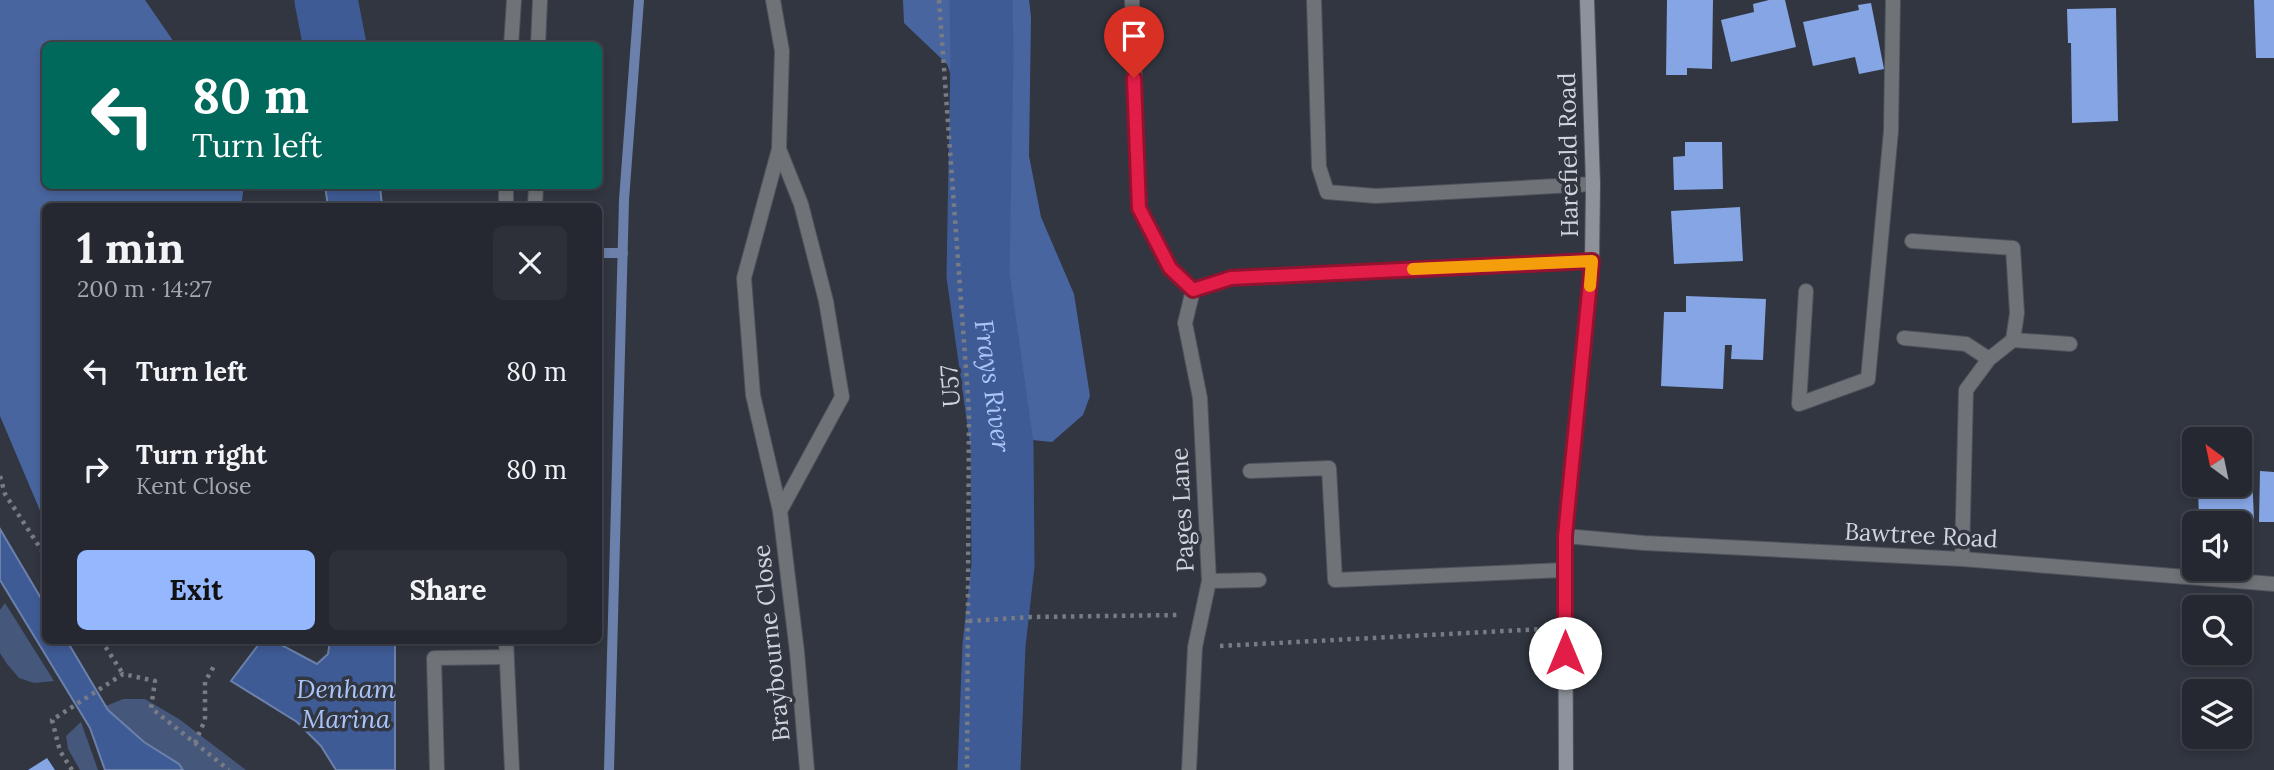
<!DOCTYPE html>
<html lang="en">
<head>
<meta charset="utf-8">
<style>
  :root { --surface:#252830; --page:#2d3038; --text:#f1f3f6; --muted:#a3a6ab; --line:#42444c; --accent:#94b7fd }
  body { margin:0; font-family:Lora,serif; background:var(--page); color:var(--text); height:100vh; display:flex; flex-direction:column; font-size:26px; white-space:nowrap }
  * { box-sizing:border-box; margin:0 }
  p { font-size:23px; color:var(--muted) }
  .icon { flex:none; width:38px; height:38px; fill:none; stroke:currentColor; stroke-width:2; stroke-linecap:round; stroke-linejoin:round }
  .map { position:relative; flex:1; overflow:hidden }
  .side { position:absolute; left:42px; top:203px; width:560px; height:441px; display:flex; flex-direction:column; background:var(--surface); border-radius:10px; box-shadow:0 4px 10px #0003,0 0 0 2px var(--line) }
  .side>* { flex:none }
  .guide { position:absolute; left:42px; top:42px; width:560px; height:147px; border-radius:10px; box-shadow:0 4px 10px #0003,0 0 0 2px var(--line); background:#00695c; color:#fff; overflow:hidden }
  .needle { width:46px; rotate:327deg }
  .controls { position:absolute; left:2182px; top:427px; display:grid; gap:14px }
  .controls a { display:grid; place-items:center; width:70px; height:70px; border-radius:10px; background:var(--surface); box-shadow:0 4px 10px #0003,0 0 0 2px var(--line); font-size:35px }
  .pin { position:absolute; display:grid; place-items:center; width:60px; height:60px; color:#fff; margin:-72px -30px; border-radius:50% 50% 50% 0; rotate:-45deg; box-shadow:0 0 7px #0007 }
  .pin .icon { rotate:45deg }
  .me { position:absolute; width:77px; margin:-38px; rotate:0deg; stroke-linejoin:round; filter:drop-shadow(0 0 5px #0008) }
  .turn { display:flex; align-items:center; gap:24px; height:147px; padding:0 35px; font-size:32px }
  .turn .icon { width:91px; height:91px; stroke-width:2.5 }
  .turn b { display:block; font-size:49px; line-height:60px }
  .round { display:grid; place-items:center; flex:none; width:74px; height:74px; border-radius:10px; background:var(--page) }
  .head { display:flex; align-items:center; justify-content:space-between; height:119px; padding:0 35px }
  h1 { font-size:42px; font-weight:700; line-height:52px }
  .button { display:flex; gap:14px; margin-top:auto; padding:14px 35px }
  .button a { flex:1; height:80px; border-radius:10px; background:var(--accent); color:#111; font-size:28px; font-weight:700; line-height:80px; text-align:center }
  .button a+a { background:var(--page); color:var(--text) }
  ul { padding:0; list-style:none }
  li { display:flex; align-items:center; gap:21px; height:98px; padding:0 35px }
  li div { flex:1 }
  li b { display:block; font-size:26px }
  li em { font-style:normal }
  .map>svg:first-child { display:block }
  .green { fill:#45577a }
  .forest { fill:#49659f }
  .water { fill:#3f5b95; stroke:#6b80aa; stroke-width:2 }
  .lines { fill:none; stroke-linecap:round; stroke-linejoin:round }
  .stream { stroke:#6b80aa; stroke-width:10 }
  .river { stroke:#3f5b95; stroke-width:63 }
  .building { fill:#85a5e4 }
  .service-casing { stroke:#4e535c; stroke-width:16 }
  .minor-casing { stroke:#4e535c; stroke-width:16 }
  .secondary-casing { stroke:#4e535c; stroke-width:16 }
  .path { stroke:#777c84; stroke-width:4.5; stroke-dasharray:3.5 5; stroke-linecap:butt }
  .service { stroke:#6f7277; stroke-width:14 }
  .minor { stroke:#6f7277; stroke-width:14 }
  .secondary { stroke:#8e939b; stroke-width:14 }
  .route-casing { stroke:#92132f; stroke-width:18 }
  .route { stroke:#e11d48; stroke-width:12 }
  .slow { stroke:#f59e0b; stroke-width:12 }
  .labels { text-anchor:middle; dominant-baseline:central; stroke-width:7; stroke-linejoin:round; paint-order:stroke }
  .street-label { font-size:24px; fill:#d1d5db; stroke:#313640 }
  .water-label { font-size:26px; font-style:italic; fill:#abc5f8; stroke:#313640 }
</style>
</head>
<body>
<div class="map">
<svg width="2274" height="770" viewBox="0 0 2274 770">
  <rect width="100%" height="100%" fill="#313640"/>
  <!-- green -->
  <g class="green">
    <path d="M5 603 54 681 34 683 19 678 7 664 0 653V610Z"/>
    <path d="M123 699H145L179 719 246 770H183L179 764 144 742 108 710 106 706Z"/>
    <path d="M81 722 98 770H80L68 749 66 736Z"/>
  </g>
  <!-- forest -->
  <g class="forest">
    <path d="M0 0H145L176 45 46 46V186H244L241 206H46L44 520 0 416Z"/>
    <path d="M903 0H1029L1031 17 1029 156 1041 217 1074 294 1090 396 1083 415 1052 442 1032 440 988 404 980 364 989 283 961 102 947 64 904 23Z"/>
  </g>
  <!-- water -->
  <g class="water">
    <path d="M325 186H380L382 206H328Z"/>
    <path d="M0 529 45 605 46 640 67 641 108 710 144 742 179 764 183 770H105L90 728 0 580Z"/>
    <path d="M262 640 274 641 317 664 328 654 330 641H395V770H336L321 746 297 722 231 681Z"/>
  </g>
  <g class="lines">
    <!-- stream -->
    <g class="stream">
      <path d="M598 253H623"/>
      <path d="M609 770 624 200 639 0"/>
    </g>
    <!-- river -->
    <g class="river">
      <path d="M326 0 335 46"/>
      <path id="s1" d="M981 0 982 55 978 275 1002 445 1003 565 994 645 989 770"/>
    </g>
  </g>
  <!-- building -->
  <g class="building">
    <path d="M1667 0H1713L1712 69 1687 68V75H1666Z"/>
    <path d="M1769 0H1785L1796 47 1731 62 1721 20 1754 12 1753 4Z"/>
    <path d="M2254 0H2274V58H2256Z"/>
    <path d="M1871 3 1884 69 1859 74 1855 57 1813 66 1803 22 1859 10 1858 5Z"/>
    <path d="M2116 8 2118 121 2072 123 2071 43H2068L2067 9Z"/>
    <path d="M1685 142H1722L1723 189 1674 190 1673 157 1685 156Z"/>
    <path d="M1740 207 1743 261 1674 264 1671 211Z"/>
    <path d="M1686 296 1766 299 1763 360 1731 359 1732 345H1725L1723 389 1661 386 1664 312H1686Z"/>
    <path d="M2240 447H2251L2254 520 2199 522 2198 485H2240Z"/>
    <path d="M2260 471 2274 472V522H2259Z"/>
    <path d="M47 758 55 770H28Z"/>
  </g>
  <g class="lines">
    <defs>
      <g id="service">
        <path d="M1314 0 1319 167 1327 192 1376 196 1593 184"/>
        <path d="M511 46 514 0"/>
        <path d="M538 46 540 0"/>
        <path d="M506 206V186"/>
        <path d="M535 206 536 186"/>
        <path d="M1912 241 2013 248 2017 313 2013 340"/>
        <path d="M1806 291 1799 404 1868 379 1891 131 1893 0"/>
        <path d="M1904 338 1966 344 1989 359"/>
        <path d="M1250 471 1329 468 1335 580 1565 570"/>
        <path d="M1209 581 1259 580"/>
        <path d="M506 640 512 770"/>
        <path d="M437 770 434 658 506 657"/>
      </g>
      <g id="minor">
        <path d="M773 0 782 51 779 149 744 278 753 395 780 511 797 652 807 770"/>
        <path d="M1132 0 1139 208 1170 268 1193 290"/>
        <path d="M779 149 801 204 826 301 842 397 780 511"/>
        <path d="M1193 290 1231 278 1592 261"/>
        <path d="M1565 536 1644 543 1962 559 2274 584"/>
        <path d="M1962 559 1966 390 1989 359 2013 340 2070 344"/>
        <path d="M1189 770 1195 647 1209 581 1200 398 1185 323 1193 290"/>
      </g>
      <path id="secondary" d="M1566 770 1565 536 1592 261 1593 184 1587 0"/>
    </defs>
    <!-- service casing -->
    <use href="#service" class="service-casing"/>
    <!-- minor casing -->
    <use href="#minor" class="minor-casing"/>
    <!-- secondary casing -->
    <use href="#secondary" class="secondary-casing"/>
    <!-- path -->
    <g class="path">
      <path d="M939 0 969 411 967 770"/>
      <path d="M0 476 5 494 46 557"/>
      <path d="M969 621 1031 617 1178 615"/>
      <path d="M101 640 123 674"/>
      <path d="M1220 646 1543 629"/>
      <path d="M195 743 205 720V682L214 666"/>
      <path d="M72 770 60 751 52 720 123 674 155 681 151 708 229 770"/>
    </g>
    <!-- service -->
    <use href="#service" class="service"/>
    <!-- minor -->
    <use href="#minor" class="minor"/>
    <!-- secondary -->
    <use href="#secondary" class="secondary"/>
  </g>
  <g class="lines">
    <defs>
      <path id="route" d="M1134 78 1139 208 1170 268 1193 290 1231 278 1592 261 1565 536V653"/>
    </defs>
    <!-- route casing -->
    <use href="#route" class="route-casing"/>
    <!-- route -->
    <use href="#route" class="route"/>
    <!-- slow -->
    <path class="slow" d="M1413 269 1592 261 1590 286"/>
  </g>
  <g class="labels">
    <!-- street labels -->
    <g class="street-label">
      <text transform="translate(1568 155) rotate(-91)">Harefield Road</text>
      <text transform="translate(950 386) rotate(-94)">U57</text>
      <text transform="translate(1182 510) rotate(-93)">Pages Lane</text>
      <text transform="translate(1921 535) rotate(3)">Bawtree Road</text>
      <text transform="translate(771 643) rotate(-96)">Braybourne Close</text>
    </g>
    <!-- water labels -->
    <g class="water-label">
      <text stroke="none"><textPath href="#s1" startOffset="387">Frays River</textPath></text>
      <text x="346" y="688">Denham<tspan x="346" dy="30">Marina</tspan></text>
    </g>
  </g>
</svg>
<div class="controls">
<a><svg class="needle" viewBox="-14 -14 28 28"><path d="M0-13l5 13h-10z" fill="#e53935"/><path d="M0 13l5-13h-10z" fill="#a3a6ab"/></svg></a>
<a><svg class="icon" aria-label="sound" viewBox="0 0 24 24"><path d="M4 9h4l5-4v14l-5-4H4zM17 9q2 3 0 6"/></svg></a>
<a><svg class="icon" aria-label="search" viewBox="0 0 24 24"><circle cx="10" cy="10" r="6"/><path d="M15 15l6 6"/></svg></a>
<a><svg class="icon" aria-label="layers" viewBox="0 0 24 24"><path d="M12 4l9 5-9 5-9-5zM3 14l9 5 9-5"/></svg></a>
</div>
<div class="pin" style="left:1134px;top:78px;background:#d93025"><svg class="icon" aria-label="arrive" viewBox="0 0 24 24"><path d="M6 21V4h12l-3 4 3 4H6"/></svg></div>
<svg class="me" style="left:1565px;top:653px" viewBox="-20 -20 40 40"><circle r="19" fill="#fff"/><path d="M0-13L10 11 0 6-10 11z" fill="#e11d48"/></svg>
<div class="guide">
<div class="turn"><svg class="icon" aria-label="left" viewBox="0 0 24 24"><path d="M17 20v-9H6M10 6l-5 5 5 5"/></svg><div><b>80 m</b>Turn left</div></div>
</div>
<section class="side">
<div class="head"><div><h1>1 min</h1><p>200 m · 14:27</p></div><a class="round"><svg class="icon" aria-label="close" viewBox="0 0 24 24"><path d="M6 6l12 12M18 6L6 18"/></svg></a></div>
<ul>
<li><svg class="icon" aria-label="left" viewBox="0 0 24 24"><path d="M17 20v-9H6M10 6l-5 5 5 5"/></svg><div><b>Turn left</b></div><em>80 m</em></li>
<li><svg class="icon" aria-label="right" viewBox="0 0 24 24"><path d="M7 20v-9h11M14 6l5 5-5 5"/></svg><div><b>Turn right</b><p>Kent Close</p></div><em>80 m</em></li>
</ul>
<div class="button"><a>Exit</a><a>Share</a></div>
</section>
</div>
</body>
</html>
